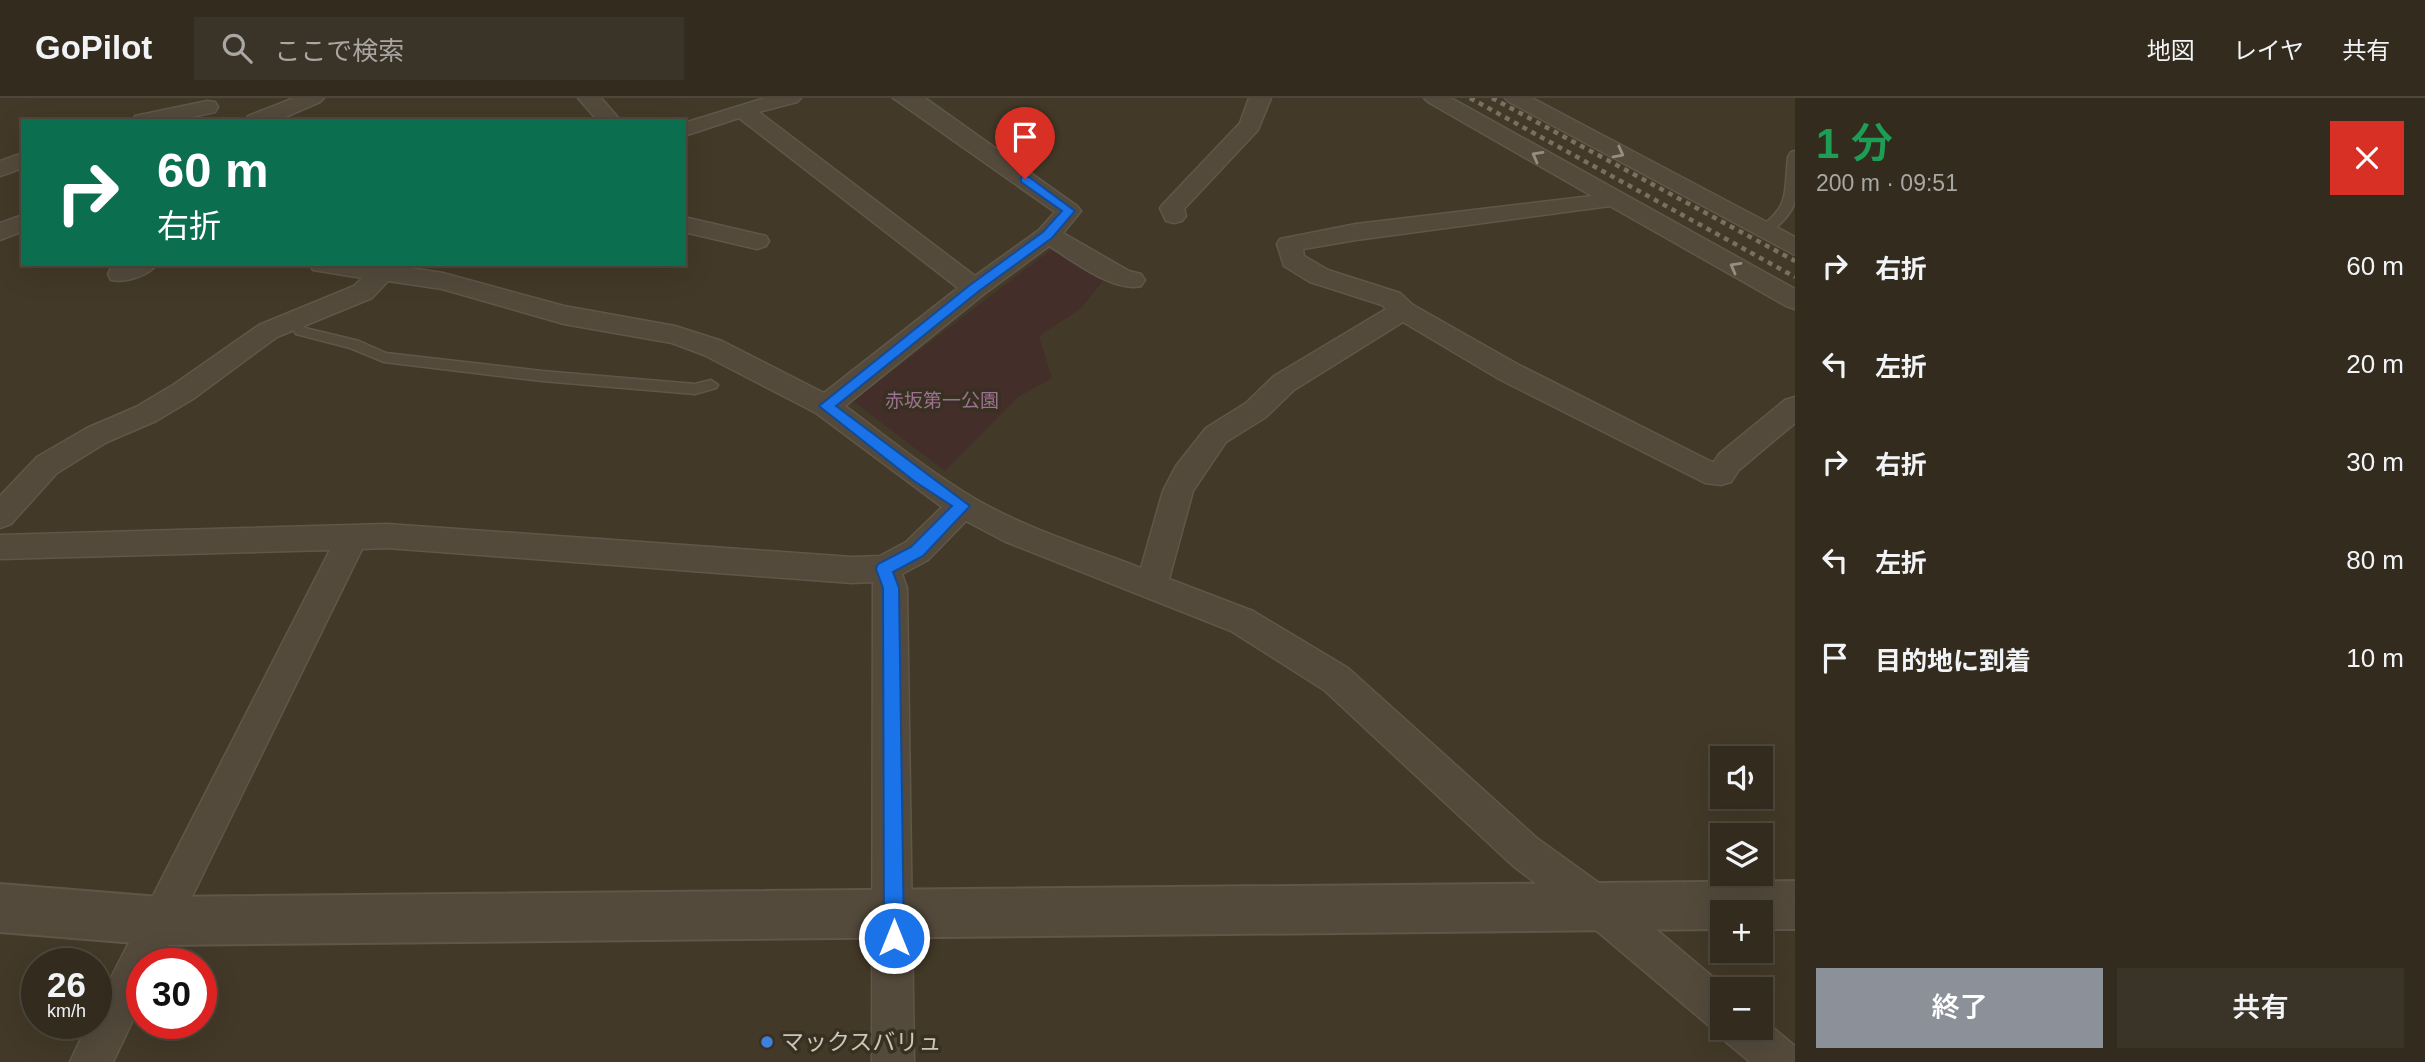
<!DOCTYPE html>
<html lang="ja">
<head>
<meta charset="utf-8">
<style>
  :root { --surface:#322b1e; --page:#3a3327; --text:#f1f3f6; --muted:#a8a7a4; --line:#4d473c; --accent:#8c9099 }
  body { margin:0; font-family:Arial,"Noto Sans JP",sans-serif; background:var(--page); color:var(--text); height:100vh; display:flex; flex-direction:column; font-size:26px; white-space:nowrap }
  * { box-sizing:border-box; margin:0 }
  p { font-size:23px; color:var(--muted) }
  .icon { flex:none; width:38px; height:38px; fill:none; stroke:currentColor; stroke-width:2; stroke-linecap:round; stroke-linejoin:round }
  .map { position:relative; flex:1; overflow:hidden }
  .panel { display:flex; flex-direction:column; background:var(--surface); width:630px }
  .panel>* { flex:none }
  .top-card { position:absolute; left:21px; top:21px; width:665px; height:147px; border-radius:0px; box-shadow:0 7px 28px #0002,0 0 0 2px var(--line); background:#0b6e4f; color:#fff; overflow:hidden }
  .controls { position:absolute; left:1710px; top:648px; display:grid; gap:14px }
  .controls a { display:grid; place-items:center; width:63px; height:63px; border-radius:0px; background:var(--surface); box-shadow:0 7px 28px #0002,0 0 0 2px var(--line); font-size:35px }
  .speed { position:absolute; left:21px; top:850px; display:flex; gap:14px; font-size:35px; font-weight:700; text-align:center }
  .speed>* { display:grid; place-content:center; width:91px; height:91px; border-radius:50%; background:var(--surface); box-shadow:0 7px 28px #0002,0 0 0 2px var(--line); line-height:1 }
  .speed small { font-size:18px; font-weight:400 }
  .speed .limit { border:10px solid #d22; background:#fff; color:#111 }
  .pin { position:absolute; display:grid; place-items:center; width:60px; height:60px; color:#fff; margin:-72px -30px; border-radius:50% 50% 50% 0; rotate:-45deg; box-shadow:0 0 7px #0007 }
  .pin .icon { rotate:45deg }
  .me { position:absolute; width:77px; margin:-38px; rotate:0deg; stroke-linejoin:round; filter:drop-shadow(0 0 5px #0008) }
  .turn { display:flex; align-items:center; gap:24px; height:147px; padding:0 21px; font-size:32px }
  .turn .icon { width:91px; height:91px; stroke-width:2.5 }
  .turn b { display:block; font-size:49px; line-height:60px }
  .round { display:grid; place-items:center; flex:none; width:74px; height:74px; border-radius:0px; background:var(--page) }
  .head { display:flex; align-items:center; justify-content:space-between; height:119px; padding:0 21px }
  h1 { font-size:42px; font-weight:600; line-height:52px; color:#1e9e55 }
  .button { display:flex; gap:14px; margin-top:auto; padding:14px 21px }
  .button a { flex:1; height:80px; border-radius:0px; background:var(--accent); color:#fff; font-size:28px; font-weight:600; line-height:80px; text-align:center }
  .button a+a { background:var(--page); color:var(--text) }
  ul { padding:0; list-style:none }
  li { display:flex; align-items:center; gap:21px; height:98px; padding:0 21px }
  li div { flex:1 }
  li b { display:block; font-size:26px }
  li em { font-style:normal }
  header { display:flex; align-items:center; gap:42px; box-sizing:border-box; height:98px; padding:0 35px; background:var(--surface); border-bottom:2px solid var(--line) }
  header strong { font-size:33px }
  nav { display:flex; gap:38px; margin-inline-start:auto; font-size:24px }
  .search { width:490px; height:63px; background:var(--page); display:flex; align-items:center; gap:18px; box-sizing:border-box; padding:0 24px; border-radius:0px; color:var(--muted); font-size:26px }
  main { display:flex; flex:1; min-height:0 }
  .map>svg:first-child { display:block }
  .green { fill:#442e2a }
  .lines { fill:none; stroke-linecap:round; stroke-linejoin:round }
  .service-casing { stroke:#5f5749; stroke-width:3 }
  .minor-casing { stroke:#5f5749; stroke-width:3 }
  .tertiary-casing { stroke:#5f5749; stroke-width:4 }
  .service { fill:#534a3c; fill-rule:evenodd }
  .minor { fill:#534a3c; fill-rule:evenodd }
  .tertiary { fill:#534a3c; fill-rule:evenodd }
  .rail { stroke:#79705f; stroke-width:4.5; stroke-dasharray:5 5; stroke-linecap:butt }
  .oneway { stroke:#968e81 }
  .route { fill:#1a73e8; stroke:#114b97; stroke-width:2 }
  .shop-dot { fill:#3f7fe0; stroke:#383021; stroke-width:2.5 }
  .labels { text-anchor:middle; dominant-baseline:central; stroke-width:7; stroke-linejoin:round; paint-order:stroke }
  .park-label { font-size:19px; fill:#9c7291; stroke:#383021 }
  .near-poi-label { font-size:23px; fill:#ccc6ba; stroke:#383021; text-anchor:start }
</style>
</head>
<body>
<header>
<strong>GoPilot</strong>
<div class="search"><svg class="icon" aria-label="search" viewBox="0 0 24 24"><circle cx="10" cy="10" r="6"/><path d="M15 15l6 6"/></svg>ここで検索</div>
<nav><a>地図</a><a>レイヤ</a><a>共有</a></nav>
</header>
<main>
<div class="map">
<svg width="1795" height="964" viewBox="0 0 1795 964">
  <rect width="100%" height="100%" fill="#433928"/>
  <!-- green -->
  <path class="green" d="M1056 148 1109 176 1080 211 1039 238 1052 280 1018 299 945 373 853 303Z"/>
  <g class="lines">
    <defs>
      <g id="service">
        <path d="M1795 53C1795 68 1795 88 1795 103 1792 116 1773 137 1760 135V129C1791 107 1784 93 1788 59L1791 54Z"/>
        <path d="M293 218 298 219 305 230 359 243 386 255 542 273 695 286 711 282 718 287 716 290 695 296 542 283 384 264 350 250 296 236 287 222Z"/>
      </g>
      <g id="minor">
        <path d="M294 0H324L320 4 276 23H245L248 18Z"/>
        <path d="M578 0H601L621 23H598Z"/>
        <path d="M765 0H801L797 4 759 14 975 178 1039 132 1055 114 893 0H925L1077 108 1081 113 1063 135 1129 173 1141 176 1145 182 1141 188C1114 195 1072 162 1049 148L984 196 845 308C887 339 927 372 972 399 1024 430 1084 448 1141 470L1163 393 1176 368 1206 330 1246 305 1274 278 1386 211 1382 207 1310 184 1284 168 1277 146 1280 141 1356 126 1592 98 1428 4 1424 0H1451L1795 191V211L1786 208 1610 108 1356 142 1303 151 1304 158 1328 172 1400 195 1413 207 1519 267 1710 363 1714 364 1719 356 1785 302 1795 299V325L1739 372 1731 384 1721 387 1705 385 1499 281 1403 224 1294 292 1266 319 1226 344 1193 393 1169 481 1253 513 1348 570 1538 741 1613 795 1727 891H1722V929H1760V919L1795 948V964H1750L1726 944 1722 933 1708 927 1585 823 1512 767 1324 592 1231 533 1006 444 966 423 928 462 902 476 907 490 914 964H872L873 484 852 485 387 450 362 451 159 866H142V903L113 964H70L88 926H96V909L330 452 0 461V437L387 426 852 459 880 458 906 444 942 409 816 315 704 257 672 245 564 226 442 191 388 183 372 200 277 239 193 301 156 323 107 344 57 375 11 426 0 430V398L37 359 87 330 136 309 173 287 259 227 354 188 362 180 313 172 310 166H384L443 175 564 208 675 228 722 243 824 295 958 190 739 20 684 38V25Z"/>
        <path d="M1249 0H1271L1258 32 1184 111 1186 118 1182 123 1174 125 1166 123 1160 110 1164 105 1240 25Z"/>
        <path d="M1505 0H1532L1795 139V157L1509 4Z"/>
        <path d="M207 3 215 4 218 9 215 14 174 23H132L135 18Z"/>
        <path d="M23 55V70L0 78V63Z"/>
        <path d="M23 117V133L0 142V125Z"/>
        <path d="M684 119 766 138 769 143 766 148 757 151 684 134Z"/>
        <path d="M121 166H157C149 178 125 185 111 182L108 176 111 170Z"/>
      </g>
      <path id="tertiary" d="M1795 783V831H1760V814H1722V831L159 847 0 834V786L159 799Z"/>
    </defs>
    <!-- service casing -->
    <use href="#service" class="service-casing"/>
    <!-- minor casing -->
    <use href="#minor" class="minor-casing"/>
    <!-- tertiary casing -->
    <use href="#tertiary" class="tertiary-casing"/>
    <!-- service -->
    <use href="#service" class="service"/>
    <!-- minor -->
    <use href="#minor" class="minor"/>
    <!-- tertiary -->
    <use href="#tertiary" class="tertiary"/>
    <!-- rail -->
    <g class="rail">
      <path d="M1470 0 1795 179"/>
      <path d="M1492 0 1795 163"/>
    </g>
  </g>
  <!-- one-way arrows -->
  <defs><path id="oneway-chevron" d="M-2-3.5L2.5 0L-2 3.5" fill="none" stroke-width="1.6" stroke-linecap="round" stroke-linejoin="round" transform="scale(1.75)"/></defs>
  <g class="oneway">
    <use href="#oneway-chevron" transform="translate(1619 55) rotate(28)"/>
    <use href="#oneway-chevron" transform="translate(1537 58) rotate(-151)"/>
    <use href="#oneway-chevron" transform="translate(1735 169) rotate(-151)"/>
  </g>
  <!-- route -->
  <path class="route" d="M1021 79H1029L1075 113 1052 140 979 193 836 308 970 408 923 458 893 474 899 490 904 840 901 847 894 850 887 847 884 840 883 490 876 471 878 466 911 449 952 408 914 383 819 308 970 187 1043 134 1062 113 1021 84Z"/>
  <!-- markers -->
  <circle class="shop-dot" cx="767" cy="944" r="7"/>
  <g class="labels">
    <!-- park labels -->
    <g class="park-label">
      <text x="942" y="302">赤坂第一公園</text>
    </g>
    <!-- near-poi labels -->
    <g class="near-poi-label">
      <text x="781" y="944">マックスバリュ</text>
    </g>
  </g>
</svg>
<div class="controls">
<a><svg class="icon" aria-label="sound" viewBox="0 0 24 24"><path d="M4 9h4l5-4v14l-5-4H4zM17 9q2 3 0 6"/></svg></a>
<a><svg class="icon" aria-label="layers" viewBox="0 0 24 24"><path d="M12 4l9 5-9 5-9-5zM3 14l9 5 9-5"/></svg></a>
<a>+</a>
<a>−</a>
</div>
<div class="speed"><div>26<small>km/h</small></div><div class="limit">30</div></div>
<div class="pin" style="left:1025px;top:81px;background:#d93025"><svg class="icon" aria-label="arrive" viewBox="0 0 24 24"><path d="M6 21V4h12l-3 4 3 4H6"/></svg></div>
<svg class="me" style="left:894px;top:840px" viewBox="-20 -20 40 40"><circle r="17" fill="#1a73e8" stroke="#fff" stroke-width="3"/><path d="M0-11L8 9 0 5-8 9z" fill="#fff"/></svg>
<div class="top-card">
<div class="turn"><svg class="icon" aria-label="right" viewBox="0 0 24 24"><path d="M7 20v-9h11M14 6l5 5-5 5"/></svg><div><b>60 m</b>右折</div></div>
</div>
</div>
<section class="panel">
<div class="head"><div><h1>1 分</h1><p>200 m · 09:51</p></div><a class="round" style="background:#d93025;color:#fff"><svg class="icon" aria-label="close" viewBox="0 0 24 24"><path d="M6 6l12 12M18 6L6 18"/></svg></a></div>
<ul>
<li><svg class="icon" aria-label="right" viewBox="0 0 24 24"><path d="M7 20v-9h11M14 6l5 5-5 5"/></svg><div><b>右折</b></div><em>60 m</em></li>
<li><svg class="icon" aria-label="left" viewBox="0 0 24 24"><path d="M17 20v-9H6M10 6l-5 5 5 5"/></svg><div><b>左折</b></div><em>20 m</em></li>
<li><svg class="icon" aria-label="right" viewBox="0 0 24 24"><path d="M7 20v-9h11M14 6l5 5-5 5"/></svg><div><b>右折</b></div><em>30 m</em></li>
<li><svg class="icon" aria-label="left" viewBox="0 0 24 24"><path d="M17 20v-9H6M10 6l-5 5 5 5"/></svg><div><b>左折</b></div><em>80 m</em></li>
<li><svg class="icon" aria-label="arrive" viewBox="0 0 24 24"><path d="M6 21V4h12l-3 4 3 4H6"/></svg><div><b>目的地に到着</b></div><em>10 m</em></li>
</ul>
<div class="button"><a>終了</a><a>共有</a></div>
</section>
</main>
</body>
</html>
